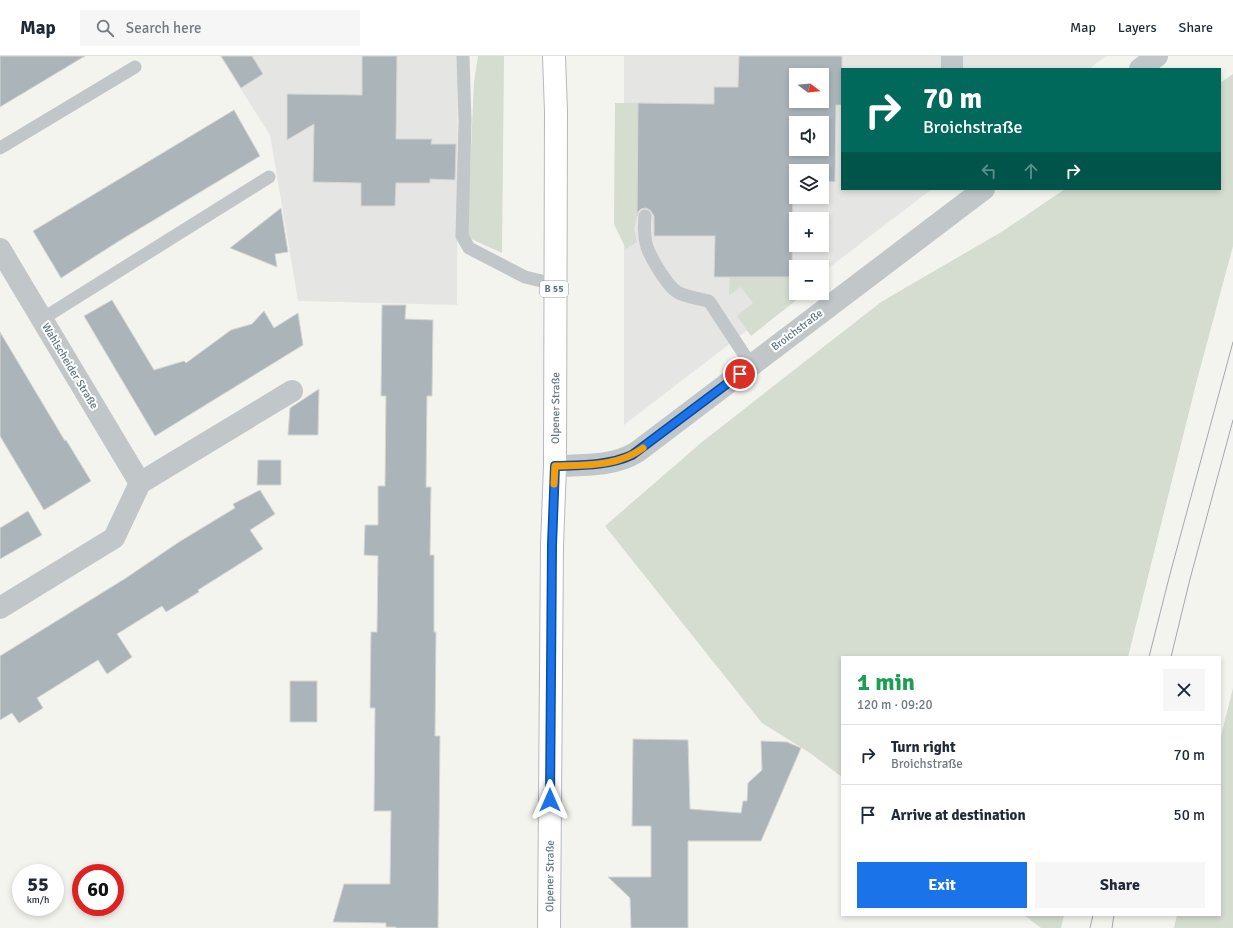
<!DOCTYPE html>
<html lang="en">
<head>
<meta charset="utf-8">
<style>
  :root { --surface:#fff; --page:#f6f6f7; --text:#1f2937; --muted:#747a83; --line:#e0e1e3; --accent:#1a73e8 }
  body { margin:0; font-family:Signika,sans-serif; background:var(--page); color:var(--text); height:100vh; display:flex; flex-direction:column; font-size:15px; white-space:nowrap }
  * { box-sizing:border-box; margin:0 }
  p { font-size:13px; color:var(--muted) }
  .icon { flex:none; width:22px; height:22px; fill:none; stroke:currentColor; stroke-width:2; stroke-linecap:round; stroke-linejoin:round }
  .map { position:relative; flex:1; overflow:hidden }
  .sheet { position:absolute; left:841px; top:600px; width:380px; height:260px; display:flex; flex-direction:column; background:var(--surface); border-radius:0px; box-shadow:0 2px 6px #0003 }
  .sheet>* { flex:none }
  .guide { position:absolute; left:841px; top:12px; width:380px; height:122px; border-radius:0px; box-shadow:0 2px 6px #0003; background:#00695c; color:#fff; overflow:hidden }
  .needle { width:26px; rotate:106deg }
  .tools { position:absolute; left:789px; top:12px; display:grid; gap:8px }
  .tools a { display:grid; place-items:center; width:40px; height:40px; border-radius:0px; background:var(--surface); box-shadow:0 2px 6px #0003; font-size:20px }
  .speed { position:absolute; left:12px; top:808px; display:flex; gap:8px; font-size:20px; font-weight:700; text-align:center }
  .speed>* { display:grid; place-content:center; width:52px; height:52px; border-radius:50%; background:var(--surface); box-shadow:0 2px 6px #0003; line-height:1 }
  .speed small { font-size:10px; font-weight:400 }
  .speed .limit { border:6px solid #d22; background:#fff; color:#111 }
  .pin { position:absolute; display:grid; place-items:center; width:34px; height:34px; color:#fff; margin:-17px; border:2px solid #fff; border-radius:50%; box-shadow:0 1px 4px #0007 }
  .me { position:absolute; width:44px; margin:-22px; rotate:0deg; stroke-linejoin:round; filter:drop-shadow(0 0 3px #0008) }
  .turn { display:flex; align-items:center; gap:14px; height:84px; padding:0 16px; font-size:18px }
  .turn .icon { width:52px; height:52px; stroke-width:2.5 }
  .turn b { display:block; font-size:28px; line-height:34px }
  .lanes { display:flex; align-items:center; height:38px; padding:0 16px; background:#0003; justify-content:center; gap:20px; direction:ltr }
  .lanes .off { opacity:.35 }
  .round { display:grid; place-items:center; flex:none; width:42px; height:42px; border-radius:0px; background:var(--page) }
  .overview { display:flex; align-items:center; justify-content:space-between; height:68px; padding:0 16px }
  h1 { font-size:24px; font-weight:700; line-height:30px; color:#1e9e55 }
  .primary-button { display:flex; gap:8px; margin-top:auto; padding:8px 16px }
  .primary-button a { flex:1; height:46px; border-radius:0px; background:var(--accent); color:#fff; font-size:16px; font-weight:700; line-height:46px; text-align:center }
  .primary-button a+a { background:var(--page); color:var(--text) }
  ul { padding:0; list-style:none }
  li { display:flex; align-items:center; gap:12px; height:60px; padding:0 16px; border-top:1px solid var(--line) }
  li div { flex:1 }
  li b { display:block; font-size:15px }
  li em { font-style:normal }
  header { display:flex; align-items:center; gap:24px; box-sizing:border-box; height:56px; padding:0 20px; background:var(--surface); border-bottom:1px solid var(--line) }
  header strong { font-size:19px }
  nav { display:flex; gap:22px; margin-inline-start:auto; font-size:14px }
  .search { width:280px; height:36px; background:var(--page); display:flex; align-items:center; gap:10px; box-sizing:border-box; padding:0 14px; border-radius:0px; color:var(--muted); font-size:15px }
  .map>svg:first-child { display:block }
  .built { fill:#e5e5e3; fill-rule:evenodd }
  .green { fill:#d5dcd0 }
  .building { fill:#abb5b9; stroke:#d5d5d2; fill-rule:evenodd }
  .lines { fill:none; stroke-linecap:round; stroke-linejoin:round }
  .primary-casing { stroke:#b4b9bc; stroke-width:24 }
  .service { stroke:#c1c6c9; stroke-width:13 }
  .minor { stroke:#c1c6c9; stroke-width:22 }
  .primary { stroke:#fff; stroke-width:22 }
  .tram { stroke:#a1a9ae; stroke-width:1 }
  .route-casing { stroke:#114b97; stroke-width:10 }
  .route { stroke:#1a73e8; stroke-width:7 }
  .slow { stroke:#f59e0b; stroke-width:7 }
  .labels { text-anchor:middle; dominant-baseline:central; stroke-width:4; stroke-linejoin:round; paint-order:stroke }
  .shield { fill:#fff; stroke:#90a0a9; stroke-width:1 }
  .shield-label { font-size:10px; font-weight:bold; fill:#607784 }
  .street-label { font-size:11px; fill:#607784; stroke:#fff }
</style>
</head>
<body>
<header>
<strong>Map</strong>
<div class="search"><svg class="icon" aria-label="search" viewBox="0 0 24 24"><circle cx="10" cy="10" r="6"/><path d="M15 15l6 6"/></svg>Search here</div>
<nav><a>Map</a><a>Layers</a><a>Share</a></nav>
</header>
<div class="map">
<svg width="1233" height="872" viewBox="0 0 1233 872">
  <rect width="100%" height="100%" fill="#f4f4ef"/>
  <!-- built -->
  <g class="built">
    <path d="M220 0H458L457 249 298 245 270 79Z"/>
    <path d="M624 0H1106L1089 13H842V133H932L822 217V211H796V237L624 369ZM796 19H822V45H796ZM796 67H822V93H796ZM796 115H822V141H796ZM796 163H822V189H796Z"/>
  </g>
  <!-- green -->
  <g class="green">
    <path d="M478 0H504L502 197 467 181 474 26Z"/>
    <path d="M1233 18V190L1196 328 1128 601H842V721L810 697 762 667 605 470 702 386 881 246 1003 175 1065 133H1220V27Z"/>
    <path d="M615 47H638L637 160 634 173 637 186 626 193 614 168Z"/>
    <path d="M730 221H792L796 227V237L804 238 751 280 737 260 753 247 741 231 729 239Z"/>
    <path d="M1233 632V872H1174L1177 859H1220V684Z"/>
    <path d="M1024 859H1064L1061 872H1041Z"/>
  </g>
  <!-- building -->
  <g class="building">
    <path d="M0 0H85L0 51Z"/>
    <path d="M221 0H252L263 18 241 32Z"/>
    <path d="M362 0H397L396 83H432L431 88H456L455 124 430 123V127H396L395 150H361V127L313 126 314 68 287 84V38L362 39Z"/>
    <path d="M739 0H842V49H836L835 126 822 125V115H796V125H793L792 221H714L715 180H654V160L650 154 646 152 641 153 638 156 637 160 638 47 714 48V31H738ZM796 19H822V45H796ZM796 67H822V93H796Z"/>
    <path d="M234 54 260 100 119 185 61 222 33 175Z"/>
    <path d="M281 152 288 196 275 198 277 211 230 192Z"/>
    <path d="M112 244 154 314 184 305 186 307 231 274 252 268 264 255 274 272 298 257 303 289 155 380 84 260Z"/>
    <path d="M382 249H406L405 263 433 264 432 340H427L426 431H431L430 499H434V576H436L435 680H440L438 872H396V871H386V867L333 866 344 828H390L391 755H374L375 652H370L371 576H377L378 500 364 499 365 469H378V430H385L386 340H381Z"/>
    <path d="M0 276 65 385 66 384 91 425 44 454 0 380Z"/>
    <path d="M319 333 318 379H288L290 352Z"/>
    <path d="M258 404H281V429H257Z"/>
    <path d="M260 434 275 458 250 474 263 493 198 534 199 536 166 556 162 550 117 578 132 601 107 618 98 604 37 642 43 652 19 667 12 657 0 664V600L126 522 179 486 235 452 233 448Z"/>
    <path d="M28 455 42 479 0 503V472Z"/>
    <rect x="290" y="625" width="27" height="41"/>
    <path d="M633 683 688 684 690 753 741 757 743 745H747L748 727 762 714 761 685 787 686 801 692 761 785H688V872H631L630 842 608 821H651V770H632Z"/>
  </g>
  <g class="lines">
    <defs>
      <g id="primary">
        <path id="s1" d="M549 872 552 489 555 410 556 56 554 0"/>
      </g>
    </defs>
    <!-- primary casing -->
    <use href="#primary" class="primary-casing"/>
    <!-- service -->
    <g class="service">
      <path d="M463 0 465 65 462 180 469 192 525 221 554 228"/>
      <path d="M0 92 135 11"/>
      <path d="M645 160C644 171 644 181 647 191 651 202 668 232 679 237 688 241 699 243 709 245L751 309"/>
      <path d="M42 263 269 121"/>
    </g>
    <!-- minor -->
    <g class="minor">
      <path d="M952 0V13"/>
      <path d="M1140 13 1157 0"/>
      <path d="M0 193 140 427"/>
      <path d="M555 410C582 409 613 411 637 396L984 133"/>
      <path d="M0 552 114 482 140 427 292 335"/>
    </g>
    <!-- primary -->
    <use href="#primary" class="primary"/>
    <!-- tram -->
    <g class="tram">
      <path d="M1149 601 1170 518 1233 286"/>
      <path d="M1171 601 1190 523 1233 364"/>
      <path d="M1090 872 1093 859"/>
      <path d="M1112 872 1114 859"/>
    </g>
  </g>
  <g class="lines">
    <defs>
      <path id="route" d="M550 744 552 489 555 410C580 409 608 410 632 399L740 318"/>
    </defs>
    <!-- route casing -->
    <use href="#route" class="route-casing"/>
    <!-- route -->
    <use href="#route" class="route"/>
    <!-- slow -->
    <path class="slow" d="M554 428 555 410C585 409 617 411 643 392"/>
  </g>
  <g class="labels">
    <!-- shield labels -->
    <rect class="shield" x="540" y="225" width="28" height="16" rx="3"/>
    <g class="shield-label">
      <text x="554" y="233">B 55</text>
    </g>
    <!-- street labels -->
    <g class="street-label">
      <text transform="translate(797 274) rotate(-37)">Broichstraße</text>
      <text transform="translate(70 310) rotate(59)">Wahlscheider Straße</text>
      <text stroke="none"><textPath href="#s1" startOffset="520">Olpener Straße</textPath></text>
      <text stroke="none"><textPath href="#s1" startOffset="52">Olpener Straße</textPath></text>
    </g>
  </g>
</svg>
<div class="tools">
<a><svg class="needle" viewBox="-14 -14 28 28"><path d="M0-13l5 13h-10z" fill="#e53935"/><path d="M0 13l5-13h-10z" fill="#747a83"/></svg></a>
<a><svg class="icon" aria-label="sound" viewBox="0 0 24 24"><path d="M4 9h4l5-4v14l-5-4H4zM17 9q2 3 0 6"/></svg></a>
<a><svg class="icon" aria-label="layers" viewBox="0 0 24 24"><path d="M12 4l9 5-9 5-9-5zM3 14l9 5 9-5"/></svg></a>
<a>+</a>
<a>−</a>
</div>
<div class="speed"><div>55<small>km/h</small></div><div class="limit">60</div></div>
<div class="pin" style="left:740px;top:318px;background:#d93025"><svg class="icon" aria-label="arrive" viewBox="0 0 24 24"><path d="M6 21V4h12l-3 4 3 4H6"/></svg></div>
<svg class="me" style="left:550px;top:744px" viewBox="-20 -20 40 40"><path d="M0-17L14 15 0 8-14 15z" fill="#1a73e8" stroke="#fff" stroke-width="4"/></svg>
<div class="guide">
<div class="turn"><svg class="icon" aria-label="right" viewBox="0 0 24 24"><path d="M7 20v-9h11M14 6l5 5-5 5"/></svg><div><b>70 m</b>Broichstraße</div></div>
<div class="lanes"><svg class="icon off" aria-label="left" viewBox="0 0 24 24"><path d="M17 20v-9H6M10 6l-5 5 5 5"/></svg><svg class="icon off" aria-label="ahead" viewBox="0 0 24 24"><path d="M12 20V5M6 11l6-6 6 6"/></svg><svg class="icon" aria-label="right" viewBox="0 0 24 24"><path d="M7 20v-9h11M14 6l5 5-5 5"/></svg></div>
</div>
<section class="sheet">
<div class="overview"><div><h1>1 min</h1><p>120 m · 09:20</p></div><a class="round"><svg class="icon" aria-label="close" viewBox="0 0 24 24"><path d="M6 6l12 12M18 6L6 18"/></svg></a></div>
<ul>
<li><svg class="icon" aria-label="right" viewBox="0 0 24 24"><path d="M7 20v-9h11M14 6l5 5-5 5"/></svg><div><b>Turn right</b><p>Broichstraße</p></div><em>70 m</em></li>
<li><svg class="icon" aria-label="arrive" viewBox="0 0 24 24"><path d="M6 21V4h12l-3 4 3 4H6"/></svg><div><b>Arrive at destination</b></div><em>50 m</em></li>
</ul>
<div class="primary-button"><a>Exit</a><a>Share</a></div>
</section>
</div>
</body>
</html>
